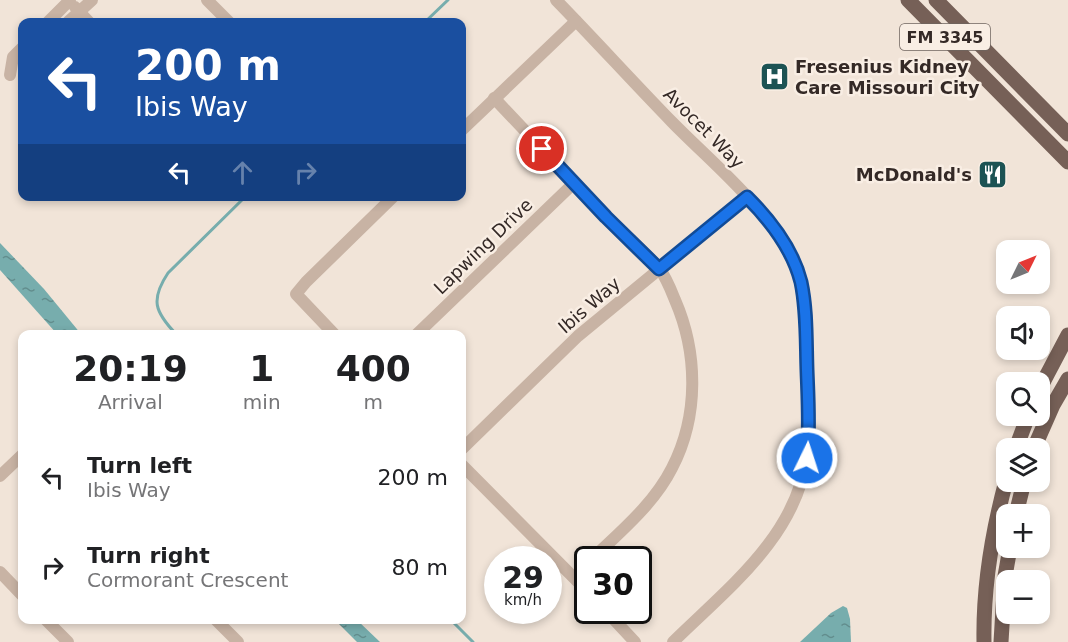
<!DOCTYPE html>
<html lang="en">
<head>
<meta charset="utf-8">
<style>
  :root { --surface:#fff; --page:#f6f6f6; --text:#202124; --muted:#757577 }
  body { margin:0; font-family:"DejaVu Sans",sans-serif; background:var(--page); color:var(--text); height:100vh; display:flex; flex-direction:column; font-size:22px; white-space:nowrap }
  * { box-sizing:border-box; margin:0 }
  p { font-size:20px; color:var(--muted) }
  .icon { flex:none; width:33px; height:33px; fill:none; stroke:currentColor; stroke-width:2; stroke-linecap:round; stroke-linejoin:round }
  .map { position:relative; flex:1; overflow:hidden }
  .sheet { position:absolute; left:18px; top:330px; width:448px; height:294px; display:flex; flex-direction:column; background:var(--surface); border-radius:12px; box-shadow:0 3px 9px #0003 }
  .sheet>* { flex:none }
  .top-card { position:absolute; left:18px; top:18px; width:448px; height:183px; border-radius:12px; box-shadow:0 3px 9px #0003; background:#1a4fa0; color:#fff; overflow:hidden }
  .needle { width:39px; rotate:47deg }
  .controls { position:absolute; left:996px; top:240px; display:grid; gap:12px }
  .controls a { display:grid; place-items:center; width:54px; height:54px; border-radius:12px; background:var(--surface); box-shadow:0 3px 9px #0003; font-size:30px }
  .speed { position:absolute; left:484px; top:546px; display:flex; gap:12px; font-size:30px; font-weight:700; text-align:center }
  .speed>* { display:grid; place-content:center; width:78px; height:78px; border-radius:50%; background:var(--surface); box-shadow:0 3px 9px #0003; line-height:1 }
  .speed small { font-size:15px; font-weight:400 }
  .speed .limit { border:3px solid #111; border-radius:9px; background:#fff; color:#111 }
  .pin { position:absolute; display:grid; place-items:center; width:51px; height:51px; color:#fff; margin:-26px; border:3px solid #fff; border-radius:50%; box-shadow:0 2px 6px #0007 }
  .me { position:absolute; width:66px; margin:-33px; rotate:4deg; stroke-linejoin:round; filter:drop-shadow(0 0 4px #0008) }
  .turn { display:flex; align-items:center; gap:21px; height:126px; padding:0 18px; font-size:27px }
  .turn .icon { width:78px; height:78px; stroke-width:2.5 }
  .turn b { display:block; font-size:42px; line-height:51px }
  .lanes { display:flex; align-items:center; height:57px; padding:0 18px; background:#0003; justify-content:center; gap:30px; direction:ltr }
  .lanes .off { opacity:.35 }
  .eta { display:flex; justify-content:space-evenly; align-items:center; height:102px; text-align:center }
  .eta b { font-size:36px; font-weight:600; line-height:42px }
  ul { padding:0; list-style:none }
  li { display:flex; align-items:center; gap:18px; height:90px; padding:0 18px }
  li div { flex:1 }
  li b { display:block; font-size:22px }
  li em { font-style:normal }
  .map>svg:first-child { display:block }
  .water { fill:url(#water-ripples) }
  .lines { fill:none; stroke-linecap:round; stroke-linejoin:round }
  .stream { stroke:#77adad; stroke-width:3 }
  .minor { stroke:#c8b3a4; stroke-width:12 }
  .major { stroke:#766057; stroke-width:15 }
  .route-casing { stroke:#114b97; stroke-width:15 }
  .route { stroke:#1a73e8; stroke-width:10 }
  .labels { text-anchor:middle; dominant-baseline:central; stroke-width:5; stroke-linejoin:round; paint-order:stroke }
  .shield { fill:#f9eee4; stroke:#6f645f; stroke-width:1.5 }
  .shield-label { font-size:16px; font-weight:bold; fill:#342926 }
  .poi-label { font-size:18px; font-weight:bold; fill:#342926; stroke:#f9eee4; text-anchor:start }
  .street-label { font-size:18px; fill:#342926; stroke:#f9eee4 }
</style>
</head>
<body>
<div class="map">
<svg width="1068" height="642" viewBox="0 0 1068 642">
  <defs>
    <pattern id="water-ripples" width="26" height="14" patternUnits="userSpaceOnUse" patternTransform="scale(1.5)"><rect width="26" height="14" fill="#77adad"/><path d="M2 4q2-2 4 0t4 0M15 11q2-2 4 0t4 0" fill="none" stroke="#628d8d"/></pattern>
  </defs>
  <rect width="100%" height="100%" fill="#f1e4d8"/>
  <!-- water -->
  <g class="water">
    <path d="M0 243 44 289 81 334H57L0 270Z"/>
    <path d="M843 606 847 608 850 619 851 642H800L831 613Z"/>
    <path d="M335 620H357L380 642H357Z"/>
  </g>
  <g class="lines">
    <!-- stream -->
    <g class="stream">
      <path d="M425 22 448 0"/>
      <path d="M176 334C155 312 150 300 168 273L246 196"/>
      <path d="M451 620 473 642"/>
    </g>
    <!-- minor -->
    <g class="minor">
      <path d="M207 0 229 22"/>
      <path d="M556 0C595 40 633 82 672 122 718 169 777 214 800 278 810 306 806 348 807 378 808 403 811 429 807 455 797 536 728 588 673 642"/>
      <path d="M75 7 89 22"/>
      <path d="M48 22 70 0"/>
      <path d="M68 22 92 0"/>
      <path d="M10 75 13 57 22 48"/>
      <path d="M494 98C532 138 569 178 607 217 623 234 644 250 659 268 666 277 671 290 675 300 698 353 699 416 672 468 654 504 620 532 591 560"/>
      <path d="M462 130 576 21"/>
      <path d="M334 334 296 294 306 282 394 196"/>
      <path d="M417 334 574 183"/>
      <path d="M462 449 578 336 747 197"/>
      <path d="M462 465 588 592"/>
      <path d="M0 476 22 455"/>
      <path d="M0 572 22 595"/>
      <path d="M605 610 635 642"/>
      <path d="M46 620 68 642"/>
      <path d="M216 620 238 642"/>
    </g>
    <!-- major -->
    <g class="major">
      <path d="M908 0 1068 162"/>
      <path d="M936 0 1068 134"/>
      <path d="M1040 388 1068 335"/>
      <path d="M1016 448 1028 416"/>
      <path d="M1034 448 1053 405 1068 379"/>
      <path d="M1016 514 1024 482"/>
      <path d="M984 642C983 587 992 533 1006 481"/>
      <path d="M1001 642 1005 576 1010 548"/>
    </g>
  </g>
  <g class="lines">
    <defs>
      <path id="route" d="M542 149 606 217 659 269 747 197C769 219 793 250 801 282 807 310 806 341 807 370 808 399 810 428 807 458"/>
    </defs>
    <!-- route casing -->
    <use href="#route" class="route-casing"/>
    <!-- route -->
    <use href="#route" class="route"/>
  </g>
  <!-- icons -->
  <defs>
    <symbol id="hospital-square" viewBox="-11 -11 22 22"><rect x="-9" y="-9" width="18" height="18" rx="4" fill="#1c5354" stroke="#f9eee4"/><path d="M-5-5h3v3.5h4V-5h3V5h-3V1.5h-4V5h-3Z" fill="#fff"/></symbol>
    <symbol id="restaurant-square" viewBox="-11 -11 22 22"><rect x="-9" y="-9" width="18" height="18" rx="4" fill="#1c5354" stroke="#f9eee4"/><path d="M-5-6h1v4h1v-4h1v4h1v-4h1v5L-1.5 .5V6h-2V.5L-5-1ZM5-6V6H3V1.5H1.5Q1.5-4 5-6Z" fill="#fff"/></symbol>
  </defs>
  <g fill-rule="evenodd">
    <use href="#hospital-square" x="758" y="60" width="33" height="33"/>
    <use href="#restaurant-square" x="976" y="158" width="33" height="33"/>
  </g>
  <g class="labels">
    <!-- shield labels -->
    <rect class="shield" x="900" y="24" width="90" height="26" rx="4.5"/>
    <g class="shield-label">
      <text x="945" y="37">FM 3345</text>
    </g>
    <!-- poi labels -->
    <g class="poi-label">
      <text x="795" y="66">Fresenius Kidney<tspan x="795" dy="21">Care Missouri City</tspan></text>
      <text x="972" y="174" text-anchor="end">McDonald's</text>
    </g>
    <!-- street labels -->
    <g class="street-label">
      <text transform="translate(704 128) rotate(45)">Avocet Way</text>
      <text transform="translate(483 246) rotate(-44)">Lapwing Drive</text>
      <text transform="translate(589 305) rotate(-41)">Ibis Way</text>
    </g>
  </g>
</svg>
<div class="controls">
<a><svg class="needle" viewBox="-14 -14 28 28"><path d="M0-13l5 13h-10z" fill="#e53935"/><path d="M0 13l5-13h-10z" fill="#757577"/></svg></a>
<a><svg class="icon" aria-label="sound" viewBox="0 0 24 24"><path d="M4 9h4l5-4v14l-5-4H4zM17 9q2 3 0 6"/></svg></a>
<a><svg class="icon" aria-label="search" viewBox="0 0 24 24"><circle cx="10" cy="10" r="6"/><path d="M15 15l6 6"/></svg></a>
<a><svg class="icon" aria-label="layers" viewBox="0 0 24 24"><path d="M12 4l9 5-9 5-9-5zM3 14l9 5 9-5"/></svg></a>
<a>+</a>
<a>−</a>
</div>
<div class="speed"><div>29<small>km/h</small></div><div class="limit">30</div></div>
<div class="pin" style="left:542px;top:149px;background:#d93025"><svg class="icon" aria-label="arrive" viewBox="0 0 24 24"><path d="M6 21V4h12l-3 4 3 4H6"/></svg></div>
<svg class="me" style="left:807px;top:458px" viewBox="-20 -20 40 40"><circle r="17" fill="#1a73e8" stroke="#fff" stroke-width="3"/><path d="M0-11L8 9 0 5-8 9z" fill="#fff"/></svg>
<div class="top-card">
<div class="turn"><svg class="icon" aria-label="left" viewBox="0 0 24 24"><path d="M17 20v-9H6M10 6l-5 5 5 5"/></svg><div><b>200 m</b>Ibis Way</div></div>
<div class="lanes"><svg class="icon" aria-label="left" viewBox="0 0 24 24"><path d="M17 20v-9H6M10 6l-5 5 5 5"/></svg><svg class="icon off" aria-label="ahead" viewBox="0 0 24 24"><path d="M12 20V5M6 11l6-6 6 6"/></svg><svg class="icon off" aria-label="right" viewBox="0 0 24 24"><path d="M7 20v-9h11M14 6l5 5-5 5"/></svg></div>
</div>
<section class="sheet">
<div class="eta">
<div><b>20:19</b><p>Arrival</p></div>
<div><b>1</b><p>min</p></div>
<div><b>400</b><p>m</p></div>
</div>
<ul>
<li><svg class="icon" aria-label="left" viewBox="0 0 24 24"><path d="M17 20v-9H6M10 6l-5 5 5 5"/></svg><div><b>Turn left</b><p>Ibis Way</p></div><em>200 m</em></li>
<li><svg class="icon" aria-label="right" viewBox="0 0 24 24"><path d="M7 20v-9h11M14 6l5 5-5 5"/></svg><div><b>Turn right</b><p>Cormorant Crescent</p></div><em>80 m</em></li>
</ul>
</section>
</div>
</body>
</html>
